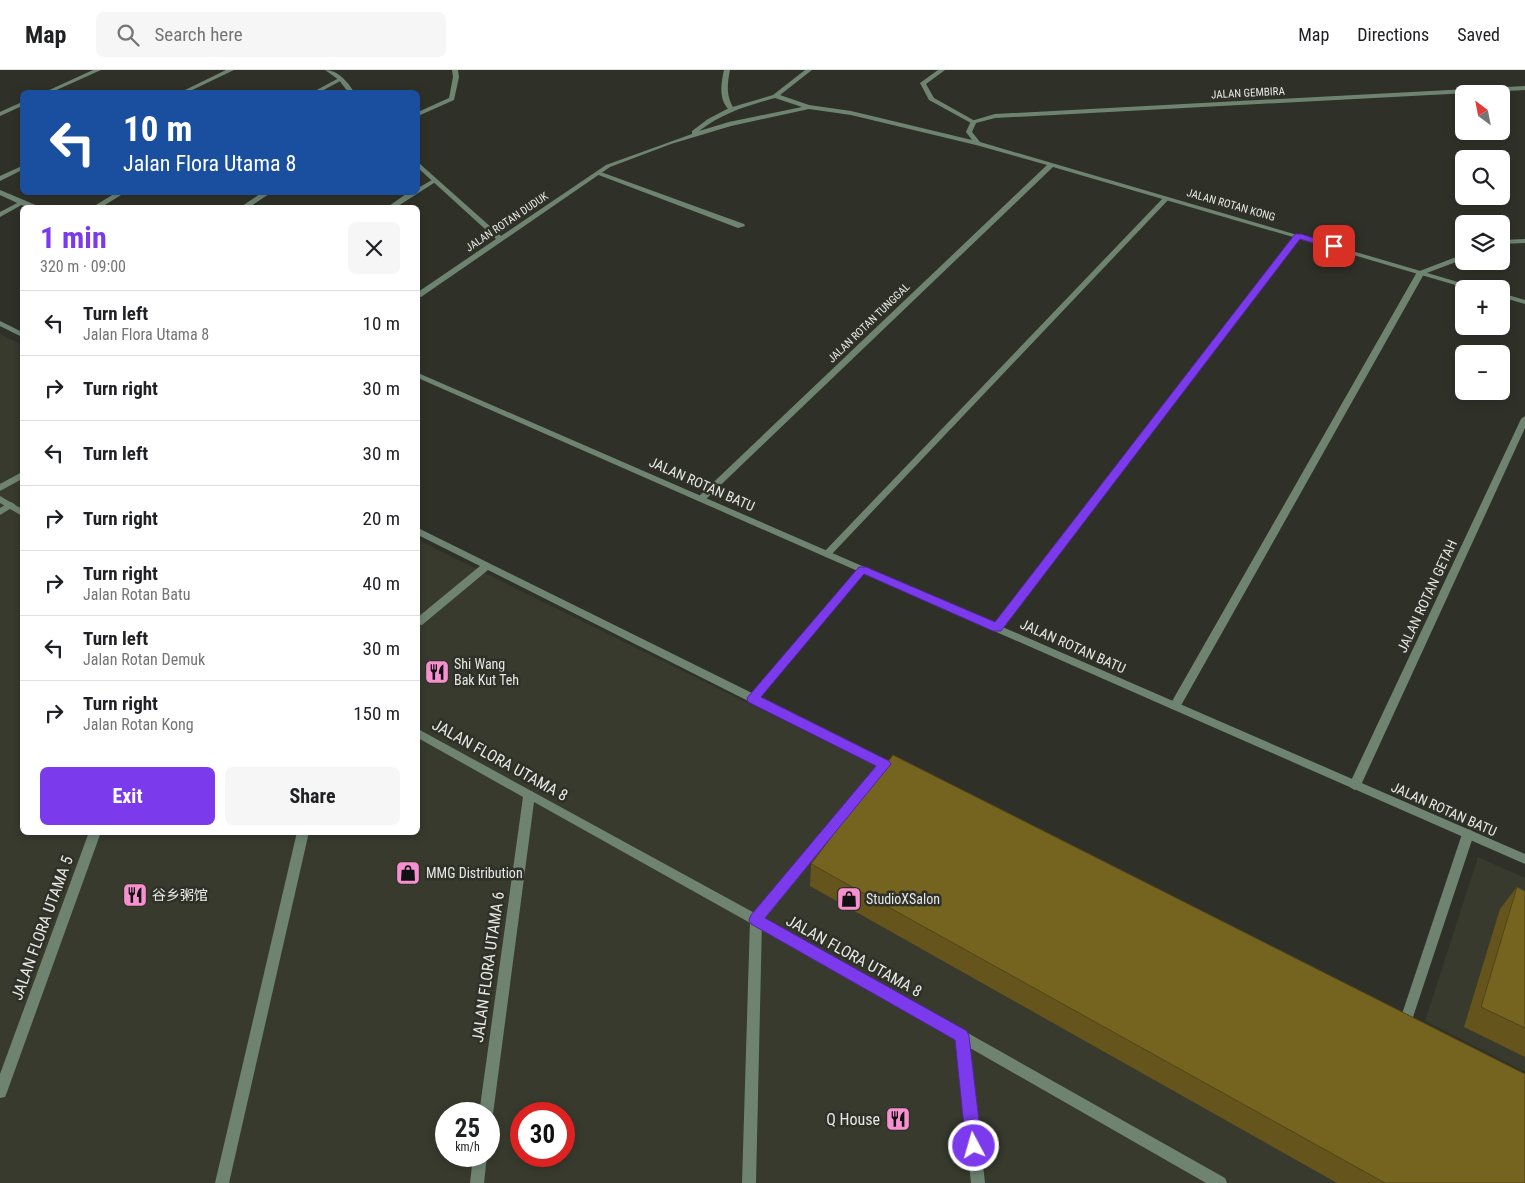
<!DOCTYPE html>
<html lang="en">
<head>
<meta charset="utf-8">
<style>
  :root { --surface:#fff; --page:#f6f6f6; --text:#202124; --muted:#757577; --line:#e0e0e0; --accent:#7c3aed }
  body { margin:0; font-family:"Roboto Condensed","Noto Sans SC",sans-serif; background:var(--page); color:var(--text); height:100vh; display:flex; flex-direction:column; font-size:19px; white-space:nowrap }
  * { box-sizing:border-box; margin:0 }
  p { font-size:16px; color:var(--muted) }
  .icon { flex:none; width:28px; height:28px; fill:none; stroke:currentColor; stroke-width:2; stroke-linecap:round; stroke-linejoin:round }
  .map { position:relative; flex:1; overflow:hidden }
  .sheet { position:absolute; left:20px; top:135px; width:400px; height:630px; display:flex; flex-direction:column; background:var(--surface); border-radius:8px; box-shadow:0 2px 8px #0003 }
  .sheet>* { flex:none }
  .banner { position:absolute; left:20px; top:20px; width:400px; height:105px; border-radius:8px; box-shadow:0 2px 8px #0003; background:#1a4fa0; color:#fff; overflow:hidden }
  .needle { width:32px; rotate:328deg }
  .controls { position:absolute; left:1455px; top:15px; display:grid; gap:10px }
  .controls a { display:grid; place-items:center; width:55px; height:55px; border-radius:8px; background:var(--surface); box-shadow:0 2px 8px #0003; font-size:25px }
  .speed { position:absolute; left:435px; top:1032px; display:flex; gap:10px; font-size:25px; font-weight:700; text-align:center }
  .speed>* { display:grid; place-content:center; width:65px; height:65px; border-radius:50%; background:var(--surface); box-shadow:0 2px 8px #0003; line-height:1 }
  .speed small { font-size:12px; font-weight:400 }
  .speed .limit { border:8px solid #d22; background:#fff; color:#111 }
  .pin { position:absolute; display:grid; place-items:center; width:42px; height:42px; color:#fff; margin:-21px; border-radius:10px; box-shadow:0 2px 8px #0006 }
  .me { position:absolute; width:55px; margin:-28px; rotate:354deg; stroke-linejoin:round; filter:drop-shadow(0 0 4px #0008) }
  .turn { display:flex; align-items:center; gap:18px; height:105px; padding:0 20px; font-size:22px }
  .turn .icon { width:65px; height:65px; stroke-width:2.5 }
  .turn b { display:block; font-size:35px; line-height:42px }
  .round { display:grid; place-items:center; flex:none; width:52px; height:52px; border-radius:8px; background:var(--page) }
  .headline { display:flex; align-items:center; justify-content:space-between; height:85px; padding:0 20px }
  h1 { font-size:30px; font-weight:700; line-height:38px; color:var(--accent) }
  .cta { display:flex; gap:10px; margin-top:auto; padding:10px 20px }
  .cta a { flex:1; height:58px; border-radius:8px; background:var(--accent); color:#fff; font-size:20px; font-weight:700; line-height:58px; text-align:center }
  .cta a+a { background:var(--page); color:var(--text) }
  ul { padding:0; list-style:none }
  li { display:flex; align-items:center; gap:15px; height:65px; padding:0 20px; border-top:1px solid var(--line) }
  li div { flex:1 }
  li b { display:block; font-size:19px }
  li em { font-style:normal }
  header { display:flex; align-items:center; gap:30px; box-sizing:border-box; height:70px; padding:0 25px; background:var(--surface); border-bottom:1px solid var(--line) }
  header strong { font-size:24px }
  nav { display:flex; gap:28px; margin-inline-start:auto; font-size:18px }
  .search { width:350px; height:45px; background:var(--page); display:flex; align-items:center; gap:12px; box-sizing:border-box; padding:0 18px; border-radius:8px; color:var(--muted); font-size:19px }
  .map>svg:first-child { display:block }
  .built { fill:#373a2d; fill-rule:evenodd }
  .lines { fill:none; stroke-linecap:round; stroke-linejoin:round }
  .service { fill:#6e8471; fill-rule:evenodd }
  .minor { fill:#6e8471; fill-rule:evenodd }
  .tertiary { fill:#6e8471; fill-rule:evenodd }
  .wall { fill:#65551c }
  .building { fill:#756320; stroke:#524516 }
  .route { fill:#7c3aed; stroke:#51269a }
  .labels { text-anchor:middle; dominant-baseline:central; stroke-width:5; stroke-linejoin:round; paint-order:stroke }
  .far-street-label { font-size:11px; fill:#e6e8e3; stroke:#2f3129 }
  .street-label { font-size:14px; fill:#e6e8e3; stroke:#2f3129 }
  .poi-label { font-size:14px; fill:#e6e8e3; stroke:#2f3129; text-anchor:start }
  .near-street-label { font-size:16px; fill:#e6e8e3; stroke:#2f3129 }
  .near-poi-label { font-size:16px; fill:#e6e8e3; stroke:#2f3129; text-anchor:end }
</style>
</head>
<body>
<header>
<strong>Map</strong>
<div class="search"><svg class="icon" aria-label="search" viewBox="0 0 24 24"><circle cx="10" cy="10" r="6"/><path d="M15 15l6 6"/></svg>Search here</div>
<nav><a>Map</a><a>Directions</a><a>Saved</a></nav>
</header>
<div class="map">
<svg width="1525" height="1113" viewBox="0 0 1525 1113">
  <rect width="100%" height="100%" fill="#2f3129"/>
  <!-- built -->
  <g class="built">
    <path d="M0 264 22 275V762H418V470L1525 1017V1113H0ZM446 1044H489V1086H446ZM521 1044H564V1086H521Z"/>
    <path d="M1478 787 1525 808V1002L1425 951Z"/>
  </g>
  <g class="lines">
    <!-- service -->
    <g class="service">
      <path d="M93 0H101L52 22H45Z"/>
      <path d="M452 0H458L459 7 454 30 418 46V42L449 28 453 7Z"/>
      <path d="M724 0H730C727 15 726 26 734 39L731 41C718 32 721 13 724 0Z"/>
      <path d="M938 0H945L926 14 934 28 975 51V53H971L929 30 920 13Z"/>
      <path d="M339 8 344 9 320 22H313Z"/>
      <path d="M22 32V36L0 46V42Z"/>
      <path d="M598 101 744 154 745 156 738 158 596 104 595 103Z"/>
      <path d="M432 110 437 111 395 138H386L409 122H418V118Z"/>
      <path d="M117 122H126L100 138H91Z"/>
      <path d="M1164 127 1170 128 830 486H824L822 484 824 482Z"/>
      <path d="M23 130 27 132 25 133 0 147V142Z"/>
      <path d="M1525 169V173L1501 174V170Z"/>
      <path d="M1464 184V189L1424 204 1179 639H1171L1170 636 1171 633 1417 202Z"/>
      <path d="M0 251 22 262V267L0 256Z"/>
      <path d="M22 402V409L0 421V414Z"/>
      <path d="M10 432 13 433 15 435 13 437 0 445V438Z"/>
      <path d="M418 458 752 623 859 497H865L867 499 760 627 889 691 902 698 904 701 902 704 898 705 886 700 762 852 756 1113H742L750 850 877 696 488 500 422 555H418V547L480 496 418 465Z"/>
      <path d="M1468 759 1472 761 1474 764 1411 953 1410 957 1405 959 1400 957 1399 953 1462 764 1464 761Z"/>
      <path d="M297 762H309L229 1113H215Z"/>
    </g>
    <!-- minor -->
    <g class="minor">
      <path d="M226 0H234L188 22H181Z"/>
      <path d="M325 0C338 0 348 12 354 22H348L339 10Z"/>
      <path d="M805 0H812L780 25 809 35 851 41 972 70 966 62 971 51 995 44 1525 16V20L995 48 976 53 972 62 980 72 1482 219H1469L1299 169 1001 561 997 562 992 558 993 555 1293 167 1053 97 704 431H698L696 429 698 427 1047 95 976 75 851 45 809 39 731 56 671 74 610 97 421 227H418V222L496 169 418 98V93L420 94 501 166 606 95 692 64V61L708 49 729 38 773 25ZM775 28 802 37 729 52 699 61C723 43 746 36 775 28Z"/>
      <path d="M22 96V100L0 111V106Z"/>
      <path d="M263 122H272L248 138H239Z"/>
      <path d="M1501 223 1525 230V234L1501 227Z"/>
      <path d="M1525 346V358L1361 715 1359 718 1355 720 1351 718 1349 715 1521 349Z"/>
      <path d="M0 426 22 439V446L0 433Z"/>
      <path d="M418 659 760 846 1225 1108 1227 1113H1206L970 978 985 1113H971L956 970 752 854 534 732 493 1044 489 1049V1044H479L523 727 418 668Z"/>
      <path d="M89 762H101L7 1022 5 1027 0 1028V1004Z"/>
      <path d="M473 1086H487L484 1113H470Z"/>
    </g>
    <!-- tertiary -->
    <g class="tertiary">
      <path d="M0 120 38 136V138H28L0 125Z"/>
      <path d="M418 303 1525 784V794L418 308Z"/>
    </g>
  </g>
  <!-- wall -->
  <g class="wall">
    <path d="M811 794 1525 1113H1337L810 816Z"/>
    <path d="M1517 817 1525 821V987L1464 957 1500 839Z"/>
  </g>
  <!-- building -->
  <g class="building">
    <path d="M893 685 1525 1004V1113H1385L811 794Z"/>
    <path d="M1517 817 1525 821V958L1481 937Z"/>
  </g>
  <!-- route -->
  <path class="route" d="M1295 164H1301L1338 176 1334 179 1300 169 1001 561H993L864 504 761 627 889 691 891 694 765 848 967 961 969 966 982 1076 980 1082 974 1084 969 1082 966 1076 955 970 751 854 749 850 751 845 876 696 748 632 747 628 859 497H866L995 552Z"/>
  <!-- icons -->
  <defs>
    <symbol id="restaurant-square" viewBox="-11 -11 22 22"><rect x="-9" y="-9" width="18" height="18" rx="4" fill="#f690cf" stroke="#2f3129"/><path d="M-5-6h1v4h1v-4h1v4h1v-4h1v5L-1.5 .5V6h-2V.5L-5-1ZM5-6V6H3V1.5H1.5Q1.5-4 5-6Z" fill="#111"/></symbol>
    <symbol id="shop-square" viewBox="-11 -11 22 22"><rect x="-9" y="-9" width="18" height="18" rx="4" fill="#f690cf" stroke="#2f3129"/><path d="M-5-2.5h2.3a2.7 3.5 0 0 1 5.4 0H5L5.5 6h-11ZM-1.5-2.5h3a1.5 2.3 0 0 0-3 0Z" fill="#111"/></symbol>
  </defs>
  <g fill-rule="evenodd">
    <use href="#restaurant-square" x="423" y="588" width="28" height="28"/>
    <use href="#shop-square" x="394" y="789" width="28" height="28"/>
    <use href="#restaurant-square" x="121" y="811" width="28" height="28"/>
    <use href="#shop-square" x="835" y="815" width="28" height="28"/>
    <use href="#restaurant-square" x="884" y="1035" width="28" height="28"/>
  </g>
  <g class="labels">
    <!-- far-street labels -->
    <g class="far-street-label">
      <text transform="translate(1248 23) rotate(-3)">JALAN GEMBIRA</text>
      <text transform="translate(1231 135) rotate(16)">JALAN ROTAN KONG</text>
      <text transform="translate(507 152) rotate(-34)">JALAN ROTAN DUDUK</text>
      <text transform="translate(869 253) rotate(-44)">JALAN ROTAN TUNGGAL</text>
    </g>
    <!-- street labels -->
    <g class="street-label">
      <text transform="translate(702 414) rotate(24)">JALAN ROTAN BATU</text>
      <text transform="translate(1427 526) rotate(-65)">JALAN ROTAN GETAH</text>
      <text transform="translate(1073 576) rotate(24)">JALAN ROTAN BATU</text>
      <text transform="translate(1444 739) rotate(24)">JALAN ROTAN BATU</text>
    </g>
    <!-- poi labels -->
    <g class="poi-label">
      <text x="454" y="594">Shi Wang<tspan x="454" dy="16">Bak Kut Teh</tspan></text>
      <text x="426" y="803">MMG Distribution</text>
      <text x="152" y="825">谷乡粥馆</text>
      <text x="866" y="829">StudioXSalon</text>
    </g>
    <!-- near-street labels -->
    <g class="near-street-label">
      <text transform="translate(500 690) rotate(29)">JALAN FLORA UTAMA 8</text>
      <text transform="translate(42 858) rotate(-70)">JALAN FLORA UTAMA 5</text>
      <text transform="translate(854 886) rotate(29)">JALAN FLORA UTAMA 8</text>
      <text transform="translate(488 897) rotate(-82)">JALAN FLORA UTAMA 6</text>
    </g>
    <!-- near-poi labels -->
    <g class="near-poi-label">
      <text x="880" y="1049">Q House</text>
    </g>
  </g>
</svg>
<div class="controls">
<a><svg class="needle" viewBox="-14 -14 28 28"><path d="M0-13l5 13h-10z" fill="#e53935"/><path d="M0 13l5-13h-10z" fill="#757577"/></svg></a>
<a><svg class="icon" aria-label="search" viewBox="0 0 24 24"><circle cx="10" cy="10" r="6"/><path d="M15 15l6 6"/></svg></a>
<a><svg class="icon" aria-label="layers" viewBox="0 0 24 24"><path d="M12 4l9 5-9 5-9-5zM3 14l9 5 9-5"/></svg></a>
<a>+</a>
<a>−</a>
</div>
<div class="speed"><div>25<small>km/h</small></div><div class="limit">30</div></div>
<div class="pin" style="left:1334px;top:176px;background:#d93025"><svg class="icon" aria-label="arrive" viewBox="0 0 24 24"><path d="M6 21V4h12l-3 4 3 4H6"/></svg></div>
<svg class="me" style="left:974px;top:1076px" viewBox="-20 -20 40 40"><circle r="17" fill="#7c3aed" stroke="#fff" stroke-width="3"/><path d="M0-11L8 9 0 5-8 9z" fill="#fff"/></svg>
<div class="banner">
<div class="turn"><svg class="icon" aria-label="left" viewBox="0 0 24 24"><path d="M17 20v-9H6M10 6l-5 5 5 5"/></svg><div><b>10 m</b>Jalan Flora Utama 8</div></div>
</div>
<section class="sheet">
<div class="headline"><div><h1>1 min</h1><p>320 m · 09:00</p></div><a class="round"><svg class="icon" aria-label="close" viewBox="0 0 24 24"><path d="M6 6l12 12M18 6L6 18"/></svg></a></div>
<ul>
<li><svg class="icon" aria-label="left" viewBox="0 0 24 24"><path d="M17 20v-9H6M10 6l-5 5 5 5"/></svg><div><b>Turn left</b><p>Jalan Flora Utama 8</p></div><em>10 m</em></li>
<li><svg class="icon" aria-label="right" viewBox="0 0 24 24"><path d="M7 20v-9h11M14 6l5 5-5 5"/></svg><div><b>Turn right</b></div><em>30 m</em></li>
<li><svg class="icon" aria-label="left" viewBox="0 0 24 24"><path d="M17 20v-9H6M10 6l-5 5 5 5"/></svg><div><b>Turn left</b></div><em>30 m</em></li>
<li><svg class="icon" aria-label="right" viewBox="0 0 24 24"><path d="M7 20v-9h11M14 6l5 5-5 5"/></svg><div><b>Turn right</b></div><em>20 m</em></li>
<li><svg class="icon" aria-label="right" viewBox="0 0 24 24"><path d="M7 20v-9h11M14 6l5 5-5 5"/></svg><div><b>Turn right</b><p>Jalan Rotan Batu</p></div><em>40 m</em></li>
<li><svg class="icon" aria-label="left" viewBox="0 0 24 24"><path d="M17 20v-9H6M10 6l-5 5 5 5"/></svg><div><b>Turn left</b><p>Jalan Rotan Demuk</p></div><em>30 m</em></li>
<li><svg class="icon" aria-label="right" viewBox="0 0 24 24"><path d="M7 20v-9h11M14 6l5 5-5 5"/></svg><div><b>Turn right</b><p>Jalan Rotan Kong</p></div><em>150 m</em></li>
</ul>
<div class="cta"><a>Exit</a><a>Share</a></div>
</section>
</div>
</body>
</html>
